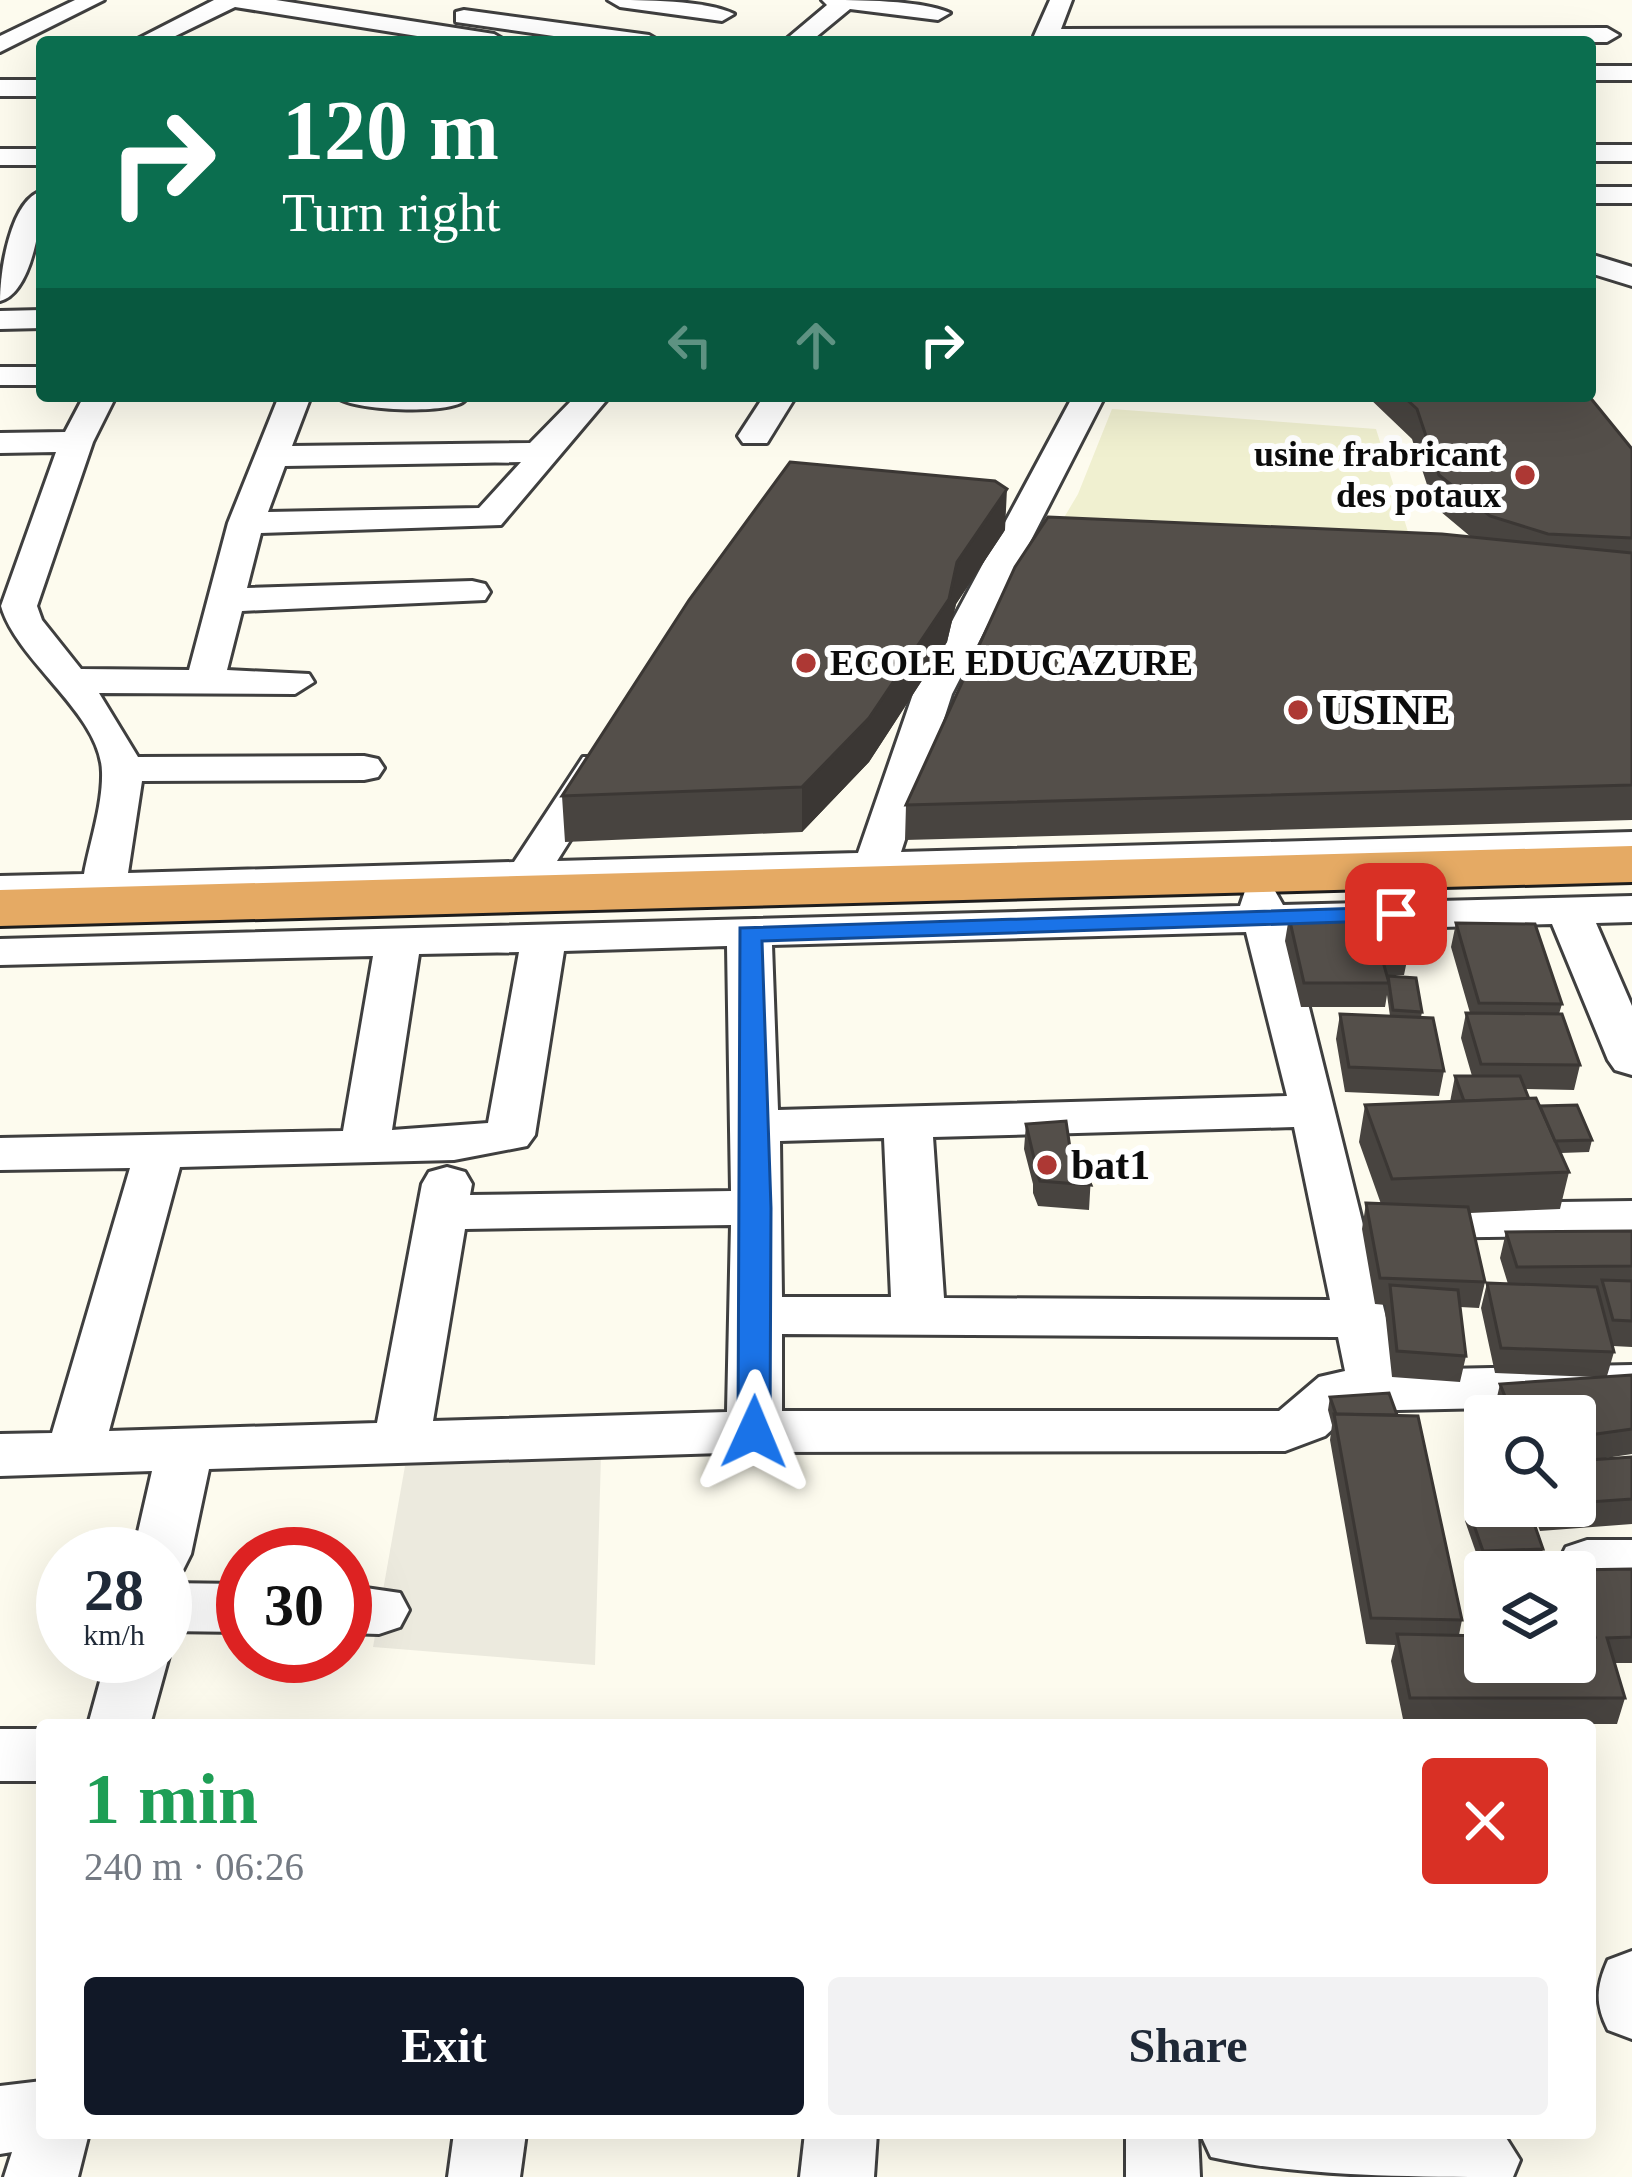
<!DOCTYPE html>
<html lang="en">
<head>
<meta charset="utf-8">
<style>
  :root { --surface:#fff; --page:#f2f2f3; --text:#1f2937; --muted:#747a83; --accent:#111827 }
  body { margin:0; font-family:Georgia,serif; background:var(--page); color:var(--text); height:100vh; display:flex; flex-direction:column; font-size:45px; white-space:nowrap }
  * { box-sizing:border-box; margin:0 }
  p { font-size:39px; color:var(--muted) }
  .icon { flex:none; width:66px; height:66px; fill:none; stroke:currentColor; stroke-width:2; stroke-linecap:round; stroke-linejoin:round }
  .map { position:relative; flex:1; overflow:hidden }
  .panel { position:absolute; left:36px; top:1719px; width:1560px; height:420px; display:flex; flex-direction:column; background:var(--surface); border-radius:12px; box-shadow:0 12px 48px #0002 }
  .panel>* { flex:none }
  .banner { position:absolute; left:36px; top:36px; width:1560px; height:366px; border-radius:12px; box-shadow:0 12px 48px #0002; background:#0b6e4f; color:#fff; overflow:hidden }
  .fabs { position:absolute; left:1464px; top:1395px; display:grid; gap:24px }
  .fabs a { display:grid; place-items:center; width:132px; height:132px; border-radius:12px; background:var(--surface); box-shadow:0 12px 48px #0002; font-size:60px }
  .speed { position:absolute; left:36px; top:1527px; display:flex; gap:24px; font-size:60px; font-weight:700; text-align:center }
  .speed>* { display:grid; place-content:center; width:156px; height:156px; border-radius:50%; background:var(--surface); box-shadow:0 12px 48px #0002; line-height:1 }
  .speed small { font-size:30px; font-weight:400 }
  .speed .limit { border:18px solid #d22; background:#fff; color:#111 }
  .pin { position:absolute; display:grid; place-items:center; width:102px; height:102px; color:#fff; margin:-51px; border-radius:24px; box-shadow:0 6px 18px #0006 }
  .me { position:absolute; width:132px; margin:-66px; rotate:1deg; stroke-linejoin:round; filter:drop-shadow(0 0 9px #0008) }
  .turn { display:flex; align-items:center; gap:42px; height:252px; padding:0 48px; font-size:54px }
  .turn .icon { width:156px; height:156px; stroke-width:2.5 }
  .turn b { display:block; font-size:84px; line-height:102px }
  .lanes { display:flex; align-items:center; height:114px; padding:0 48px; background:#0003; justify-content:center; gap:60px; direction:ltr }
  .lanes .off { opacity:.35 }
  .round { display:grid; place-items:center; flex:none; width:126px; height:126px; border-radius:12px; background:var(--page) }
  .overview { display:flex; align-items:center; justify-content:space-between; height:204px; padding:0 48px }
  h1 { font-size:72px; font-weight:700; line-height:90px; color:#1e9e55 }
  .button { display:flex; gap:24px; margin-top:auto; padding:24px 48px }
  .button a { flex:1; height:138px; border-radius:12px; background:var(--accent); color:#fff; font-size:48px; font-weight:700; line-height:138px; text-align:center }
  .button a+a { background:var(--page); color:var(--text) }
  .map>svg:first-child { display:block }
  .farmland { fill:#f0f0d0 }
  .plaza { fill:#eceade }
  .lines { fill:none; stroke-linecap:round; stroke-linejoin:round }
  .minor-casing { stroke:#3f3f3f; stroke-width:6 }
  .highway-casing { stroke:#1d1d1d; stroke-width:6 }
  .minor { fill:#fff; fill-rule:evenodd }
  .highway { fill:#e5aa64; fill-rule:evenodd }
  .wall { fill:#484440 }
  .shaded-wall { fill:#3b3734 }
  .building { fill:#544f4a; stroke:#3b3734; stroke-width:3 }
  .route { fill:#1a73e8; stroke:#114b97; stroke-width:3 }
  .poi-dot { fill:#ad3834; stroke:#fff; stroke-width:4.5 }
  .labels { text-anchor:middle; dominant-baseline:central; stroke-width:12; stroke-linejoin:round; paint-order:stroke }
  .far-poi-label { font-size:36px; font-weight:bold; fill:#0c0c0c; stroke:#fff; text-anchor:end }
  .poi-label { font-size:42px; font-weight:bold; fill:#0c0c0c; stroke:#fff; text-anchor:start }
</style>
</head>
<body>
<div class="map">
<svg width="1632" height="2177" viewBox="0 0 1632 2177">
  <rect width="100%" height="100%" fill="#fdfbee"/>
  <!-- farmland -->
  <path class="farmland" d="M1112 409 1376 429 1414 551 1046 548 1078 494Z"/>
  <!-- plaza -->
  <path class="plaza" d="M601 1456 595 1665 373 1647 405 1466Z"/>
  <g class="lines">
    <defs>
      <g id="minor">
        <path d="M75 0H104L0 52V36Z"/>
        <path d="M214 0H276L494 34 506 41 455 42 235 7 163 42H132Z"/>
        <path d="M608 0C643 0 706 0 734 14L722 21 620 7Z"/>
        <path d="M822 0C857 0 922 0 950 13L938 20 850 9 810 42H783L827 5Z"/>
        <path d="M1050 0H1072L1061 29 1607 28 1619 35 1607 42H1041L1034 36Z"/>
        <path d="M464 10 649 35 661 42H596L456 22V12Z"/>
        <rect x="1590" y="66" width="42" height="14"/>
        <rect x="0" y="80" width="42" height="16"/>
        <rect x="1590" y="145" width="42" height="16"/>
        <rect x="0" y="149" width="42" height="16"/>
        <rect x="1590" y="187" width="42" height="16"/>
        <path d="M42 191C42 219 32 293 0 301 0 272 10 200 42 191Z"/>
        <path d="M1590 254 1632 267V286L1590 273Z"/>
        <path d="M42 310V328L0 329V311Z"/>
        <rect x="0" y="367" width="42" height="18"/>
        <path d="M84 396H116L93 442 37 606 42 620 81 669 189 670 228 523 279 396H311L292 446 530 443 576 396H610L501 525 261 533 247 588 472 581 485 584 490 592 485 600 242 611 227 670 309 674 314 682 295 694 99 693 138 757 364 756 378 759 384 768 378 777 364 780 142 781 128 873 514 862 583 757H611L617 766 557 861 858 853 913 694 1073 396H1105L952 694 901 852 1632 832V858L895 878 887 893H857L852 879 0 902V876L84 874C90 842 103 804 102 772 101 714 17 662 1 606L56 452 0 453V433L65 432ZM521 462 479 508 268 512 285 466Z"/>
        <path d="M336 396H462L465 400C452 415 349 411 336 396Z"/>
        <path d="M764 396H796L767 443H743L738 436Z"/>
        <path d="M1260 887 1275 891 1283 905 1632 896V922L1596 923 1632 1006V1075L1615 1070 1608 1060 1552 924 1290 931 1399 1370 1632 1365V1405L1352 1411 1325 1436 1285 1451 754 1452 209 1469 191 1554 183 1570 165 1576V1554H133L152 1471 0 1476V1434L52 1433 130 1168 0 1170V1138L343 1131 373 956 0 965V939L1240 906 1245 891ZM1246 932 1287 1096 778 1110 772 945ZM727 946 731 1191 470 1195 472 1184 465 1172 447 1167 429 1172 422 1184 377 1423 109 1431 180 1167 454 1160 527 1146 535 1135 564 951ZM519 952 488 1123 392 1130 419 954ZM1294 1127 1330 1300 944 1298 933 1137ZM884 1138 891 1297H782L780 1141ZM731 1225 727 1412 433 1421 465 1229ZM782 1334 1338 1337 1345 1371 1319 1377 1279 1411H782Z"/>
        <path d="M1632 1201V1235L1409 1238 1391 1233 1383 1221 1391 1209 1409 1204Z"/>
        <path d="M1587 1540H1632V1586L1575 1582V1572H1562L1558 1563 1566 1547Z"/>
        <path d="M165 1583 243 1584V1632L165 1631Z"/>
        <path d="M345 1585 400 1593 409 1610 400 1627 379 1634 345 1633Z"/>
        <path d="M165 1649 169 1656 150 1725H88L107 1656H165Z"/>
        <rect x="0" y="1729" width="42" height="52"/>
        <path d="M1632 1951V2039L1608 2030C1595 2004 1596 1987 1608 1960Z"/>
        <path d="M42 2081V2133H89L78 2177H4L12 2152 0 2154V2086Z"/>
        <path d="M454 2133H526L520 2177H448Z"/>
        <path d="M805 2133H877L874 2177H800Z"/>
        <path d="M1126 2133H1198L1200 2177H1126Z"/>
        <path d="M1200 2133H1503L1520 2160 1513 2177C1417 2177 1301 2177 1211 2157Z"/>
      </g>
      <path id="highway" d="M1632 846V882L0 926V890Z"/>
    </defs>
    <!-- minor casing -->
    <use href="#minor" class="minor-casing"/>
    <!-- highway casing -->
    <use href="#highway" class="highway-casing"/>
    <!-- minor -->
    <use href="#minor" class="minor"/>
    <!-- highway -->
    <use href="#highway" class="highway"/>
  </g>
  <!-- wall -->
  <g class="wall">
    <path d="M1367 396H1589L1632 449V820L905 840 906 805 1471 537 1434 506 1412 439Z"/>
    <path d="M1005 530 956 604 947 642 869 762 802 832 565 842 562 796Z"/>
    <path d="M1289 917 1409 951 1404 975H1387L1422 1012 1421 1017 1444 1071 1439 1096 1345 1092 1336 1039 1340 1014 1390 1016 1387 995 1385 1007H1301L1285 941Z"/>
    <path d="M1456 923 1562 1004 1559 1014 1580 1065 1574 1090 1526 1089 1529 1099 1592 1140 1589 1152 1561 1153 1569 1172 1560 1209 1470 1213 1485 1282 1479 1308 1460 1307 1466 1356 1460 1382 1392 1377 1385 1311 1386 1305 1375 1304 1362 1229 1366 1203 1381 1204 1359 1142 1365 1105 1450 1102 1455 1076H1472L1461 1038 1466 1013H1470L1451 947Z"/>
    <path d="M1026 1124 1071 1155 1092 1158 1089 1210 1038 1206 1033 1193V1184L1024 1149Z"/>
    <path d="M1632 1231V1347L1613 1346 1614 1352 1607 1376 1632 1375V1454L1586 1461 1632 1457V1524L1540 1531 1530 1506H1575V1416H1497L1494 1410 1500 1384 1596 1377 1495 1373 1481 1308 1487 1283 1508 1284 1500 1258 1506 1232Z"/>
    <path d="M1330 1397 1462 1620 1459 1635 1579 1637 1575 1626V1572H1572L1573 1570 1632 1569V1663H1615L1625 1698 1617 1724H1404L1391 1661 1395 1645 1366 1644 1330 1440 1332 1425 1328 1410Z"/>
    <path d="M1468 1508 1543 1549 1539 1562 1480 1564 1465 1521Z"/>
  </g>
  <!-- shaded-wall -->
  <path class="shaded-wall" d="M1007 489 1005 530 956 604 947 642 869 762 802 832V787Z"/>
  <!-- building -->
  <g class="building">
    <path d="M1403 396H1589L1632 449V538L1548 534 1490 516 1439 475 1417 409Z"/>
    <path d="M790 462 995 481 1007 489 957 562 949 599 869 718 802 787 562 796 689 600Z"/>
    <path d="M1048 517 1442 534 1632 553V785L906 805 1015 567Z"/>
    <path d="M1289 917H1399L1409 951H1380L1389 983H1304Z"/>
    <path d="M1456 923 1535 924 1562 1004 1479 1003Z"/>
    <path d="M1388 976 1416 978 1422 1012 1393 1010Z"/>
    <path d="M1466 1013 1562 1014 1580 1065 1481 1064Z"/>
    <path d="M1340 1014 1433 1018 1444 1071 1349 1067Z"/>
    <path d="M1455 1076H1520L1529 1099 1464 1101Z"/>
    <path d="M1536 1098 1569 1172 1392 1179 1365 1105Z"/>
    <path d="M1577 1105 1592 1140 1555 1141 1540 1106Z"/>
    <path d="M1066 1121 1071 1155 1092 1158V1169L1084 1168 1091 1185 1040 1181 1035 1168H1043V1160L1034 1158 1026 1124Z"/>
    <path d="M1366 1203 1468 1207 1485 1282 1380 1278Z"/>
    <path d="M1632 1231V1266L1517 1267 1506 1232Z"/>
    <path d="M1602 1280 1632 1281V1321L1613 1320Z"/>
    <path d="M1487 1283 1597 1287 1614 1352 1501 1348Z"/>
    <path d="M1390 1285 1458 1290 1466 1356 1397 1351Z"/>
    <path d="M1632 1375V1429L1575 1437V1416H1513L1500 1384Z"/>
    <path d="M1389 1393 1397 1415 1336 1414 1330 1397Z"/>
    <path d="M1334 1414 1418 1416 1462 1620 1371 1618Z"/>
    <path d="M1632 1457V1499L1575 1503V1461Z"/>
    <path d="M1528 1506 1543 1549 1483 1551 1468 1508Z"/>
    <path d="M1632 1569V1637L1607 1638 1625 1698H1410L1397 1634 1485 1636V1662H1575V1637H1595L1575 1577V1572L1573 1570Z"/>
  </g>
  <!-- route -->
  <path class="route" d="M1396 907 1408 914 1404 920 762 941 771 1208 770 1432 754 1443 743 1440 738 1432 740 928Z"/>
  <!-- markers -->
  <g class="poi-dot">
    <circle cx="1525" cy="475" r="12"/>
    <circle cx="806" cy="663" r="12"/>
    <circle cx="1298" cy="710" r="12"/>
    <circle cx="1047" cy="1165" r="12"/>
  </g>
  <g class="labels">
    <!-- far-poi labels -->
    <g class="far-poi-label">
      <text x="1501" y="454">usine frabricant<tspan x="1501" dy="41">des potaux</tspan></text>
      <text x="830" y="663" text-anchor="start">ECOLE EDUCAZURE</text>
    </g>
    <!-- poi labels -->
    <g class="poi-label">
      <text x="1322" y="710">USINE</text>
      <text x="1071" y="1165">bat1</text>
    </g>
  </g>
</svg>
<div class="fabs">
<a><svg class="icon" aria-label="search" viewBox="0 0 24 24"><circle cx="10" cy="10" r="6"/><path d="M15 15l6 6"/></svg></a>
<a><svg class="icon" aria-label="layers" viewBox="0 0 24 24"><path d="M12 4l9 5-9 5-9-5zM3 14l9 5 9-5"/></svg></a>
</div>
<div class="speed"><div>28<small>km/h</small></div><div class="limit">30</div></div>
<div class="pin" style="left:1396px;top:914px;background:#d93025"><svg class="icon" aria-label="arrive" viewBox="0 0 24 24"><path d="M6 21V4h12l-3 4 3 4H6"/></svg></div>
<svg class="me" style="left:754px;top:1432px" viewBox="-20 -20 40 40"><path d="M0-17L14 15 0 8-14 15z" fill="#1a73e8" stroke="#fff" stroke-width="4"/></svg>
<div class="banner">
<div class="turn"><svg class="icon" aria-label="right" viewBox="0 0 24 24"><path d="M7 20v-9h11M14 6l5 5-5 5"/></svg><div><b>120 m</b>Turn right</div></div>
<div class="lanes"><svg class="icon off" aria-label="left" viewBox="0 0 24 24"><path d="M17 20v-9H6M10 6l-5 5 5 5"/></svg><svg class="icon off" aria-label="ahead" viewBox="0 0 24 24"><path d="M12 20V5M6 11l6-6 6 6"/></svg><svg class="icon" aria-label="right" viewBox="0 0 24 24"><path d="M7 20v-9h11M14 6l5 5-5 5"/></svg></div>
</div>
<section class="panel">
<div class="overview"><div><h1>1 min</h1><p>240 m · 06:26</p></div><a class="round" style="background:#d93025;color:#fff"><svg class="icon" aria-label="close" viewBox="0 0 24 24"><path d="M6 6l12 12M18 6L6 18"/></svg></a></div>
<div class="button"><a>Exit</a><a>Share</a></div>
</section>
</div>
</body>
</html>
